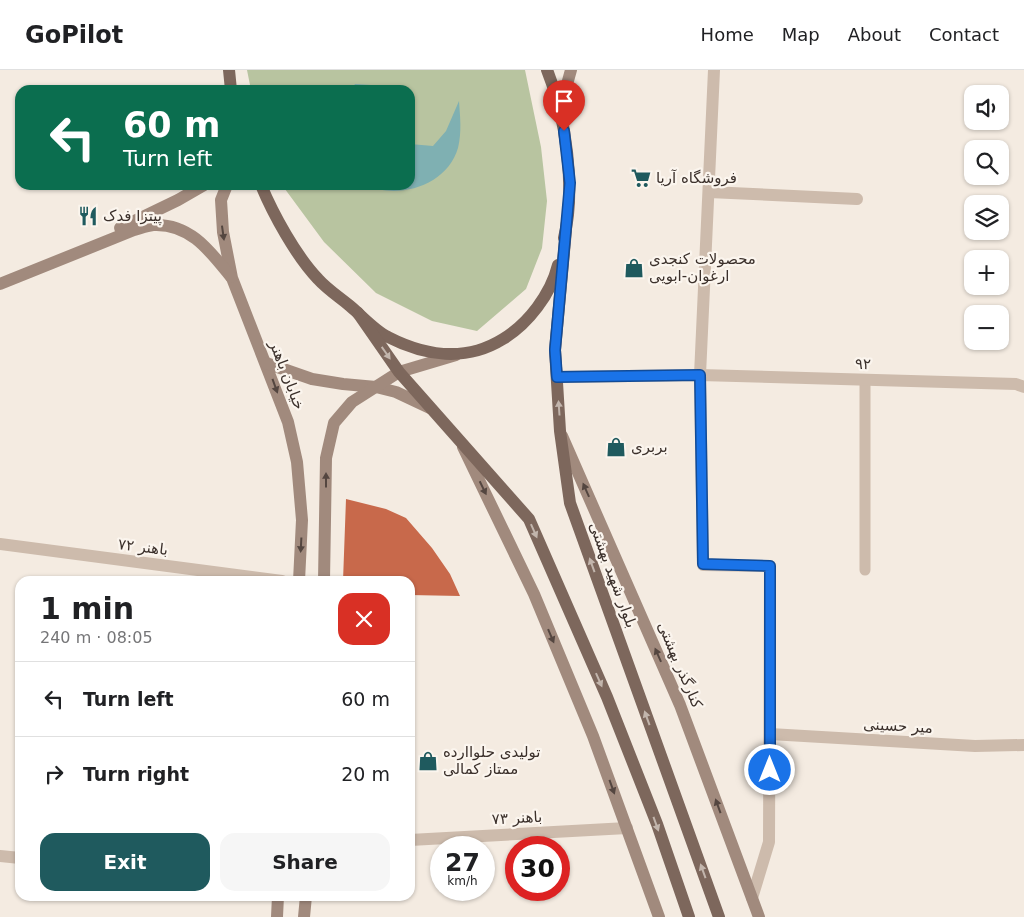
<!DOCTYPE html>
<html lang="en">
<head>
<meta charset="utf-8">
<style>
  :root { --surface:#fff; --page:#f6f6f6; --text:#202124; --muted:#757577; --line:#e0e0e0; --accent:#1f5a5e }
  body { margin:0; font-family:"DejaVu Sans","Noto Naskh Arabic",sans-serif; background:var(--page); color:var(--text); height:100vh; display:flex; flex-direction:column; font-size:19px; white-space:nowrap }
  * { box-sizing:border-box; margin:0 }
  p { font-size:16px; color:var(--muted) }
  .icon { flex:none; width:28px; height:28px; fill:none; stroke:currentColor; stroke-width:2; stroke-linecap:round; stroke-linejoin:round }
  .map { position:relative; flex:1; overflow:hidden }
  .side { position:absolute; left:15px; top:506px; width:400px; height:325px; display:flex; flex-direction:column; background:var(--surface); border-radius:15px; box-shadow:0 1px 4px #0004 }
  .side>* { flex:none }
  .banner { position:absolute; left:15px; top:15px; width:400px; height:105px; border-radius:15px; box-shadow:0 1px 4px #0004; background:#0b6e4f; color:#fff; overflow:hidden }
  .buttons { position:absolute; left:964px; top:15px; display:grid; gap:10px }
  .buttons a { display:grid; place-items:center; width:45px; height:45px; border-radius:10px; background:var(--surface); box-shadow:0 1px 4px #0004; font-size:25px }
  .speed { position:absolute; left:430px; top:766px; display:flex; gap:10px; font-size:25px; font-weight:700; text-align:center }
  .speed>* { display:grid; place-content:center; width:65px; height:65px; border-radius:50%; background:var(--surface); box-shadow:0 1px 4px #0004; line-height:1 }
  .speed small { font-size:12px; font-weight:400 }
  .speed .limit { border:8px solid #d22; background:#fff; color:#111 }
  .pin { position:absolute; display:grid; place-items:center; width:42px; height:42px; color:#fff; margin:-51px -21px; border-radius:50% 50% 50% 0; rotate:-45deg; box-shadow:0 0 5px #0007 }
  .pin .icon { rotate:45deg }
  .me { position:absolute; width:55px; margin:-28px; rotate:0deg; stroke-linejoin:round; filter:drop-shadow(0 0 4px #0008) }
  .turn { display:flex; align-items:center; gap:18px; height:105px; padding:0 25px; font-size:22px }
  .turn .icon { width:65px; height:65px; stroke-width:2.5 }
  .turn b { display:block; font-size:35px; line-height:42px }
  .round { display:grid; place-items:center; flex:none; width:52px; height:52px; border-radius:15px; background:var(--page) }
  .summary { display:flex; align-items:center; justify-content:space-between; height:85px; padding:0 25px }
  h1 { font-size:30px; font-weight:800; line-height:38px }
  .action { display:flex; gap:10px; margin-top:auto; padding:10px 25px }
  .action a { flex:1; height:58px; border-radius:15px; background:var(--accent); color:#fff; font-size:20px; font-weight:800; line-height:58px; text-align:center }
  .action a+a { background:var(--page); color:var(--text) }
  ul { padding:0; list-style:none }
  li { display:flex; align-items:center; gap:15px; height:75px; padding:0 25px; border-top:1px solid var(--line) }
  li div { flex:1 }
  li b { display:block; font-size:19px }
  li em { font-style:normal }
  header { display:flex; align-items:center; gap:30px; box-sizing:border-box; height:70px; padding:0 25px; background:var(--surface); border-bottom:1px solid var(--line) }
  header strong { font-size:24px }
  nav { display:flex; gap:28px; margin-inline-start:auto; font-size:18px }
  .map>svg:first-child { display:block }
  .green { fill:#b8c4a0 }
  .water { fill:#7fb0b2 }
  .building { fill:#c8694b }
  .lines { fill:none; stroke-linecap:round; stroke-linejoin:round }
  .lane { stroke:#cdbbac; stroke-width:11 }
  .street { stroke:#cdbbac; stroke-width:12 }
  .secondary { stroke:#a18a7d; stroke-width:12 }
  .primary { stroke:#7d675c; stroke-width:12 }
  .oneway { fill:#544640 }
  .oneway2 { fill:#c2b5ac }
  .route-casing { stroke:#114b97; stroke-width:12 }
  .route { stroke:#1a73e8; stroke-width:9 }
  .labels { text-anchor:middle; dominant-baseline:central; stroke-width:4.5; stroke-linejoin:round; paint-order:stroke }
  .poi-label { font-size:15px; fill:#3b302b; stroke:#fbf5ee; text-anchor:start }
  .street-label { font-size:15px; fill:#3b302b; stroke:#fbf5ee }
</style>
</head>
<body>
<header>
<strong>GoPilot</strong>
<nav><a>Home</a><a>Map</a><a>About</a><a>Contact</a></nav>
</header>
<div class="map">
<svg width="1024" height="847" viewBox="0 0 1024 847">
  <rect width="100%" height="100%" fill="#f4ebe1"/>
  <!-- green -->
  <path class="green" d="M247 0H525L541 77 547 131 542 178 526 219 477 261 432 251 376 223 324 172 282 115H410V20H251Z"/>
  <!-- water -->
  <g class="water">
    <path d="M355 14 371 15 380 20H351Z"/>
    <path d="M459 31C460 46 462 62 458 78 447 116 398 130 365 115H410V74L433 76 446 61Z"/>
  </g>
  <!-- building -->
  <path class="building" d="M346 429 386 439 406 448 432 478 450 504 460 526 410 525V511H343Z"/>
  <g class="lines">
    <!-- lane -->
    <path class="lane" d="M865 500V310"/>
    <!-- street -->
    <g class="street">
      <path d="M709 122 857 129"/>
      <path d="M557 307 700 305 714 0"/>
      <path d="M0 474 282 511"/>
      <path d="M770 664 975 676 1024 675"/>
      <path d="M410 770 627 758"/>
      <path d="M0 786 20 788"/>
      <path d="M752 828 769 772 770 496 703 495 700 305 1016 314 1024 317"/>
    </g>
    <!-- secondary -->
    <g class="secondary">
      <path d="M564 51 566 18 571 0"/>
      <path d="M227 115 221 130 223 162 232 208 288 352 297 392 302 450 299 511"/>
      <path d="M120 158 178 130 204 115"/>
      <path d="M0 214 134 160C140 158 147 156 153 155 190 153 210 181 231 207"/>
      <path d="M266 293 312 309 343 314 376 317 396 322 430 338"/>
      <path d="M562 366 680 635 759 847"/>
      <path d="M463 377 534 524 593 666 659 847"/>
      <path d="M324 511 326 388 334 353 352 332 399 302 456 285"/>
      <path d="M277 847 278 826"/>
      <path d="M304 847 306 826"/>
    </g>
    <!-- primary -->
    <g class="primary">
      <path d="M229 0 231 20"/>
      <path d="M547 0C566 46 576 119 564 168"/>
      <path d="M261 115C273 144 296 186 318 209 327 219 339 227 350 236 361 245 375 261 388 267 425 286 466 292 503 269 528 254 551 224 558 195"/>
      <path d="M566 160 555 280 560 361 570 433 719 847"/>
      <path d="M358 243 399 302 529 449 607 627 657 754 689 847"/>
    </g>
  </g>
  <!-- one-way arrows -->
  <defs><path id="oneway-solid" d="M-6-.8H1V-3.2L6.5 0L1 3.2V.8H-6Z" transform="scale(1.25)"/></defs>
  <g class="oneway">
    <use href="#oneway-solid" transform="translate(223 163) rotate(82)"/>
    <use href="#oneway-solid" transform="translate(275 316) rotate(70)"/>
    <use href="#oneway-solid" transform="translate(326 410) rotate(-90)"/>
    <use href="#oneway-solid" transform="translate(483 418) rotate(64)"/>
    <use href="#oneway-solid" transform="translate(586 420) rotate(-114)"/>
    <use href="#oneway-solid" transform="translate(301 475) rotate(93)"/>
    <use href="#oneway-solid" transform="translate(551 566) rotate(67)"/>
    <use href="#oneway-solid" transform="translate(658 585) rotate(-114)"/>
    <use href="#oneway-solid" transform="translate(612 717) rotate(70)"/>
    <use href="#oneway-solid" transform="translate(718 736) rotate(-110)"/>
  </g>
  <g class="oneway2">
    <use href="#oneway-solid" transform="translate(386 283) rotate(55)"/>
    <use href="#oneway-solid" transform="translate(559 338) rotate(-94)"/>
    <use href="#oneway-solid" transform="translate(534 461) rotate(66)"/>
    <use href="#oneway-solid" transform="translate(592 495) rotate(-110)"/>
    <use href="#oneway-solid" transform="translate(599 610) rotate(66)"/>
    <use href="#oneway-solid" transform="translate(647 648) rotate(-110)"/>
    <use href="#oneway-solid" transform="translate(656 754) rotate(70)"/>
    <use href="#oneway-solid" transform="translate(703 801) rotate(-110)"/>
  </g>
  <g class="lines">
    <defs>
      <path id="route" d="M564 61 570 113 555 280 557 307 700 305 703 494 770 496V700"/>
    </defs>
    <!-- route casing -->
    <use href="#route" class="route-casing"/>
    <!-- route -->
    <use href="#route" class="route"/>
  </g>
  <!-- icons -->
  <defs>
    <symbol id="supermarket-bare" viewBox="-9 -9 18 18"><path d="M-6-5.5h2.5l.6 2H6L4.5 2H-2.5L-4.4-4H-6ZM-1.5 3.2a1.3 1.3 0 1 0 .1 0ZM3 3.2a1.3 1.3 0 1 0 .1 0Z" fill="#1f5a5e" stroke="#fbf5ee" stroke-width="2.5" paint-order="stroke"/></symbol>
    <symbol id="restaurant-bare" viewBox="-9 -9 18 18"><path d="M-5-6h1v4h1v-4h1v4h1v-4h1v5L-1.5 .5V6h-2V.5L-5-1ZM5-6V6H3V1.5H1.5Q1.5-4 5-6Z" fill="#1f5a5e" stroke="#fbf5ee" stroke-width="2.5" paint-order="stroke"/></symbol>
    <symbol id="shop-bare" viewBox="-9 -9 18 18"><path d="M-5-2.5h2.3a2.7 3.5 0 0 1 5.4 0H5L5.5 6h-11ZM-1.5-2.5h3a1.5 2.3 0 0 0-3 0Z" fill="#1f5a5e" stroke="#fbf5ee" stroke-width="2.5" paint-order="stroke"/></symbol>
  </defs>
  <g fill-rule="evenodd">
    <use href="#supermarket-bare" x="627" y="94" width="28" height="28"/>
    <use href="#restaurant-bare" x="74" y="132" width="28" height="28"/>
    <use href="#shop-bare" x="620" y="184" width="28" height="28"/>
    <use href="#shop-bare" x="602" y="363" width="28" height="28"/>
    <use href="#shop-bare" x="414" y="677" width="28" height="28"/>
  </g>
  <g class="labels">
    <!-- poi labels -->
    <g class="poi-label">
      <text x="656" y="108">فروشگاه آریا</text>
      <text x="103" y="146">پیتزا فدک</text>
      <text x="649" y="189">محصولات کنجدی<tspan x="649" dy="17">ارغوان-ابویی</tspan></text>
      <text x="631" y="377">بربری</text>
      <text x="443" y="682">تولیدی حلواارده<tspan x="443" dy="17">ممتاز کمالی</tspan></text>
    </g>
    <!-- street labels -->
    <g class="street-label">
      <text transform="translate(863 294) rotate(2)">۹۲</text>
      <text transform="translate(287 305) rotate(69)">خیابان باهنر</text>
      <text transform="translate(143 477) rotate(7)">باهنر ۷۲</text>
      <text transform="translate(613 505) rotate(70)">بلوار شهید بهشتی</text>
      <text transform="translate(680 595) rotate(67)">کنارگذر بهشتی</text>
      <text transform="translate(898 656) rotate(3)">میر حسینی</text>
      <text transform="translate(517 748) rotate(-3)">باهنر ۷۳</text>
    </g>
  </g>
</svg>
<div class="buttons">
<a><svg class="icon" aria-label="sound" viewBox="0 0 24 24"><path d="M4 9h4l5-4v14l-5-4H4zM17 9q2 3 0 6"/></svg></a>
<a><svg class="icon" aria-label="search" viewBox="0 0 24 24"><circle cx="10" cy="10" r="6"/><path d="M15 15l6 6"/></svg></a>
<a><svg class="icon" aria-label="layers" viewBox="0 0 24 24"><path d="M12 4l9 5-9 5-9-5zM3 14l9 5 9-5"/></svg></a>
<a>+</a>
<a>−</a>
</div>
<div class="speed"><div>27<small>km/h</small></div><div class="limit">30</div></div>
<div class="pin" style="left:564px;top:61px;background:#d93025"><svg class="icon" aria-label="arrive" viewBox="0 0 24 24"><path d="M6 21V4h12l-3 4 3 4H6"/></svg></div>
<svg class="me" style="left:770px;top:700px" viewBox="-20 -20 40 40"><circle r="17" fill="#1a73e8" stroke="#fff" stroke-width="3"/><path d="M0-11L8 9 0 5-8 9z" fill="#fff"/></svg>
<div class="banner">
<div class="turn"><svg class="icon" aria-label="left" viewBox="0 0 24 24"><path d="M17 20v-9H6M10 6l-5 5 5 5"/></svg><div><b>60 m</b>Turn left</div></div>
</div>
<section class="side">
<div class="summary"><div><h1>1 min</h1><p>240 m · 08:05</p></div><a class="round" style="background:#d93025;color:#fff"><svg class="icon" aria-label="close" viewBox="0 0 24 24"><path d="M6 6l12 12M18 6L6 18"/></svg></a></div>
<ul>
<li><svg class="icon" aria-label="left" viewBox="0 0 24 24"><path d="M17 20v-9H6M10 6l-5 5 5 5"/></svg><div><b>Turn left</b></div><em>60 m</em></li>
<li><svg class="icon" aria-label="right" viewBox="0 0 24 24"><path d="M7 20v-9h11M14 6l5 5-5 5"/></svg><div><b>Turn right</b></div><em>20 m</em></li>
</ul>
<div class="action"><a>Exit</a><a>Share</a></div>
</section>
</div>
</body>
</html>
